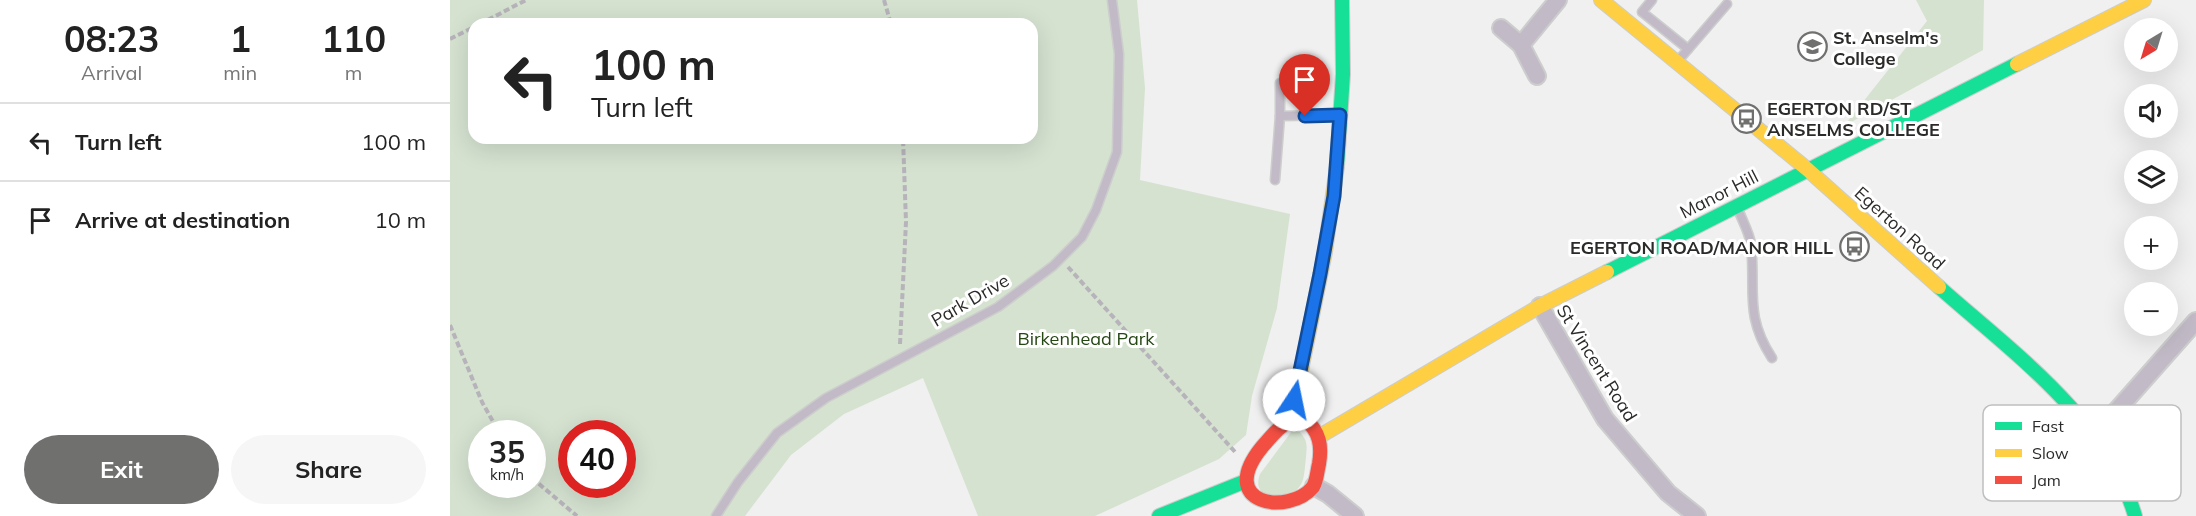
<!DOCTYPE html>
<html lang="en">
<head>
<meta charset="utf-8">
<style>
  :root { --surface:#fff; --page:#f6f6f6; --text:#222; --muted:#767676; --line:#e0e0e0; --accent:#70706f }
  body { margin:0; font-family:Mulish,sans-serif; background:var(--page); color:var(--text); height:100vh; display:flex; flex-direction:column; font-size:22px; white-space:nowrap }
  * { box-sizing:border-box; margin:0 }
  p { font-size:20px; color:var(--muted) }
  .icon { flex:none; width:33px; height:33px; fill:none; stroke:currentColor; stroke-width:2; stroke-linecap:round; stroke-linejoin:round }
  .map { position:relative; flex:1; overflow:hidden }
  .drawer { display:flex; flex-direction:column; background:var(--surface); width:450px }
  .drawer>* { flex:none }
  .guide { position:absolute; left:18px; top:18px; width:570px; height:126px; border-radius:18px; box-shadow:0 6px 24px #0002; background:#fff; color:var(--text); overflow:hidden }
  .needle { width:39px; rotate:218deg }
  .fabs { position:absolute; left:1674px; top:18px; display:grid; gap:12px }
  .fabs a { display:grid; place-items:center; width:54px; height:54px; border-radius:50%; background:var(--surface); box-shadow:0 6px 24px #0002; font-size:30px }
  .speed { position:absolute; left:18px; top:420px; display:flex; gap:12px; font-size:30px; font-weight:700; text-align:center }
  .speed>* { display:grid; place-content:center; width:78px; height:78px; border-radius:50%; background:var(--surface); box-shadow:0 6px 24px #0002; line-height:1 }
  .speed small { font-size:15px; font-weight:400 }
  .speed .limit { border:9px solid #d22; background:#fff; color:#111 }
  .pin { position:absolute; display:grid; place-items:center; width:51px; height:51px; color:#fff; margin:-62px -26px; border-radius:50% 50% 50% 0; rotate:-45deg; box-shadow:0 0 6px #0007 }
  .pin .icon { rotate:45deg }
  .me { position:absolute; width:66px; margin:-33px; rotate:11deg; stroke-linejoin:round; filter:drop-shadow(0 0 4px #0008) }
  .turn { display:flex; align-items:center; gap:21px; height:126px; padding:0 24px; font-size:27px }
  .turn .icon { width:78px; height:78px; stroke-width:2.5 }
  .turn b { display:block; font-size:42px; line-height:51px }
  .eta { display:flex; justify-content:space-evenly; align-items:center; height:102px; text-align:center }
  .eta b { font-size:36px; font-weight:700; line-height:42px }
  .action { display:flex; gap:12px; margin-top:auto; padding:12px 24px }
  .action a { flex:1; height:69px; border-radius:36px; background:var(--accent); color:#fff; font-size:24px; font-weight:700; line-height:69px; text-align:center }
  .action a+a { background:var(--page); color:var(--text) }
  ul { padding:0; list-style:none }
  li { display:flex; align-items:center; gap:18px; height:78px; padding:0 24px; border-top:2px solid var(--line) }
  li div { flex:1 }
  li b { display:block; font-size:22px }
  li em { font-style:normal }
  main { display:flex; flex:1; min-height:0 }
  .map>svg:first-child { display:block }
  .green { fill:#d5e2d0; fill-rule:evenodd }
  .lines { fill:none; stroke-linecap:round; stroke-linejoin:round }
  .lane-casing { stroke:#cccdcc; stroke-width:11 }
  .street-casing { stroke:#cccdcc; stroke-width:20 }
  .fast-casing { stroke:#cccdcc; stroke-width:16 }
  .slow-casing { stroke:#cccdcc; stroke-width:16 }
  .jam-casing { stroke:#cccdcc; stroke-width:16 }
  .path { stroke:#b7b3ba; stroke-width:4; stroke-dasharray:6 3; stroke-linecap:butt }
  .lane { stroke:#c2bbc7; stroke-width:8 }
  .street { stroke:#c2bbc7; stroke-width:16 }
  .fast { stroke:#16e098; stroke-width:14 }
  .slow { stroke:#ffcf43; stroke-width:14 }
  .jam { stroke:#f24e42; stroke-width:14 }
  .route-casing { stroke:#114b97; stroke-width:15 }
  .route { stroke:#1a73e8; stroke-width:10 }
  .labels { text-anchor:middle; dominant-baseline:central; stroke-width:6; stroke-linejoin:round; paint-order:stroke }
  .poi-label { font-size:18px; font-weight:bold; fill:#2b2b2a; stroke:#fff; text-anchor:start }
  .street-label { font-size:18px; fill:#2b2b2a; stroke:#fff }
  .park-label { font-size:18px; fill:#254713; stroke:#fff }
  .key { fill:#fff; stroke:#bfbfbf; stroke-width:1.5 }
  .key-label { font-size:16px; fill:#2b2b2a }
</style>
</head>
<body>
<main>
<section class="drawer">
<div class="eta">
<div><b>08:23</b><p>Arrival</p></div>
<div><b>1</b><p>min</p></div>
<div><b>110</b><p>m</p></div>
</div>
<ul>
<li><svg class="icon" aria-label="left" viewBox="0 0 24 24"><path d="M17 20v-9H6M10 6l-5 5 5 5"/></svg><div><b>Turn left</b></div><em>100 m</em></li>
<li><svg class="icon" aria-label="arrive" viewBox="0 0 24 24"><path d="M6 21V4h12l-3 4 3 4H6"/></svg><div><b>Arrive at destination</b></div><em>10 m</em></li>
</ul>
<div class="action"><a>Exit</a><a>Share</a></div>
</section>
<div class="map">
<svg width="1746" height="516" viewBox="0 0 1746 516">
  <rect width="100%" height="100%" fill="#eff0ef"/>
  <!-- green -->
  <g class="green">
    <path d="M0 0H687L695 88 690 180 840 214 827 308 802 396 796 435 769 459 645 516H528L473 378 394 414 341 455 295 516H0ZM24 24H582V138H24ZM32 434H82V484H32ZM122 434H172V484H122Z"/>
    <path d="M1466 0H1534L1533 50 1394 126 1477 21Z"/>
    <path d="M842 431H849C858 441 857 445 856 457 853 483 856 488 828 500 814 495 804 491 810 474Z"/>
  </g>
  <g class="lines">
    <defs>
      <g id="lane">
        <path d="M1202 0 1192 12 1238 49"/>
        <path d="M1227 62 1277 4"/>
        <path d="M830 83V116"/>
        <path d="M825 180 830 116 889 115"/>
        <path d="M1288 209C1292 220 1299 232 1301 244 1306 291 1294 315 1322 358"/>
        <path d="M266 516 288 482 327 433 376 398 548 307 603 266 632 237 646 210 667 152 669 54 662 0"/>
      </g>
      <g id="street">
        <path d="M1051 28 1071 45 1087 76"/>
        <path d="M1071 45 1108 0"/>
        <path d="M1090 306 1155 419 1218 493 1247 516"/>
        <path d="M1645 435 1746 321"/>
        <path d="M864 486 878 494 905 516"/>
      </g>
      <g id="fast">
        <path d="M887 166 893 74 892 0"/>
        <path d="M1157 272 1567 64"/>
        <path d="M1489 287C1561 351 1658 420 1685 516"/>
        <path d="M709 516 796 481"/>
      </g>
      <g id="slow">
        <path d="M1151 0 1357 169 1489 287"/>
        <path d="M1567 64 1694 0"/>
        <path d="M841 420 875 252 887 166"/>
        <path d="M870 436 1090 306 1157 272"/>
      </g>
      <path id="jam" d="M843 419H855C870 432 872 446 869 464 867 472 867 480 863 487 839 516 765 505 812 447 821 437 830 425 843 419Z"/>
    </defs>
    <!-- lane casing -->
    <use href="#lane" class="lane-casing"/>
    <!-- street casing -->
    <use href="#street" class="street-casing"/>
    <!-- fast casing -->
    <use href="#fast" class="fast-casing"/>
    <!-- slow casing -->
    <use href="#slow" class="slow-casing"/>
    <!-- jam casing -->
    <use href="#jam" class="jam-casing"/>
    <!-- path -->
    <g class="path">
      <path d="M434 0 441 24"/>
      <path d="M30 24 76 0"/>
      <path d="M0 39 24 27"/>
      <path d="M618 267 786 453"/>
      <path d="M0 325 32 402 50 434"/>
      <path d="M450 344 456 222 453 138"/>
      <path d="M82 478 127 516"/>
    </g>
    <!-- lane -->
    <use href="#lane" class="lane"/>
    <!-- street -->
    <use href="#street" class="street"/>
    <!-- fast -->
    <use href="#fast" class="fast"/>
    <!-- slow -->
    <use href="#slow" class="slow"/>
    <!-- jam -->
    <use href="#jam" class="jam"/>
  </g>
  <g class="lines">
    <defs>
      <path id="route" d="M844 400 870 274 884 196 890 115 855 116"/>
    </defs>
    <!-- route casing -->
    <use href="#route" class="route-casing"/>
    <!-- route -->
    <use href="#route" class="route"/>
  </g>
  <!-- icons -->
  <defs>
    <symbol id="school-ring" viewBox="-11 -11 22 22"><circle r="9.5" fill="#fff" stroke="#70706f" stroke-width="1.5"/><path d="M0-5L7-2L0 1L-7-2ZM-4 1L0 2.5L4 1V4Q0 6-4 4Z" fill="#70706f"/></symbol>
    <symbol id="bus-ring" viewBox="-11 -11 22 22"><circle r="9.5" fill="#fff" stroke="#70706f" stroke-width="1.5"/><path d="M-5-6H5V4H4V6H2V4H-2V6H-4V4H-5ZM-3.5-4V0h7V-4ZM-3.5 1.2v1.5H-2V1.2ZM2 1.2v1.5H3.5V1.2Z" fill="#70706f"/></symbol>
  </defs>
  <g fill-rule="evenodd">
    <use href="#school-ring" x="1346" y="30" width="33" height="33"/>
    <use href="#bus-ring" x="1280" y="102" width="33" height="33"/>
    <use href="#bus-ring" x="1388" y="230" width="33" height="33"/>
  </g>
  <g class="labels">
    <!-- poi labels -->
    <g class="poi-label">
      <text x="1383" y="37">St. Anselm's<tspan x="1383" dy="21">College</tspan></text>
      <text x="1317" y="108">EGERTON RD/ST<tspan x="1317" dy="21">ANSELMS COLLEGE</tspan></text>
      <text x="1383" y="247" text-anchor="end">EGERTON ROAD/MANOR HILL</text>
    </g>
    <!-- street labels -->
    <g class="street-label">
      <text transform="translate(1269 194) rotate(-27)">Manor Hill</text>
      <text transform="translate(1450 228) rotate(42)">Egerton Road</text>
      <text transform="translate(520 300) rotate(-30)">Park Drive</text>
      <text transform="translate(1147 363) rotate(58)">St Vincent Road</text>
    </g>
    <!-- park labels -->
    <g class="park-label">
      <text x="636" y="338">Birkenhead Park</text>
    </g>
  </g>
  <!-- legend -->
  <rect x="1533" y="405" width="198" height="96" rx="9" class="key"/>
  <rect x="1545" y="422" width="27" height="8" fill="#16e098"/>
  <rect x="1545" y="449" width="27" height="8" fill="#ffcf43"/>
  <rect x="1545" y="476" width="27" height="8" fill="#f24e42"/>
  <g class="key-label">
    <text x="1582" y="432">Fast</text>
    <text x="1582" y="459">Slow</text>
    <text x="1582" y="486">Jam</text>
  </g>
</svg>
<div class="fabs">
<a><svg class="needle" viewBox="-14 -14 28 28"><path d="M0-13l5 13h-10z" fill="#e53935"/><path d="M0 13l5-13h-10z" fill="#767676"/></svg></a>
<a><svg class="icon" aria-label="sound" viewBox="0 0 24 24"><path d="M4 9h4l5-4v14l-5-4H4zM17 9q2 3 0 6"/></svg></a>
<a><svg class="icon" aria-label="layers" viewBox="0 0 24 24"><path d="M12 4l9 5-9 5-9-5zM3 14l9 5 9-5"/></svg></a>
<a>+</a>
<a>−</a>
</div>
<div class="speed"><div>35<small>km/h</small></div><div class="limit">40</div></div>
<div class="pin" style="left:855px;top:116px;background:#d93025"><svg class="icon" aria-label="arrive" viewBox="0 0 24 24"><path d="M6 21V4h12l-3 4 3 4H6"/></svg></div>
<svg class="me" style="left:844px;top:400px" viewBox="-20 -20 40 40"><circle r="19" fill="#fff"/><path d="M0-13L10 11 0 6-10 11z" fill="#1a73e8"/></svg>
<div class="guide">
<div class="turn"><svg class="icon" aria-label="left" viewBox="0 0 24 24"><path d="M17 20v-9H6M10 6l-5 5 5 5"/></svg><div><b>100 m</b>Turn left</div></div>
</div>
</div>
</main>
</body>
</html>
